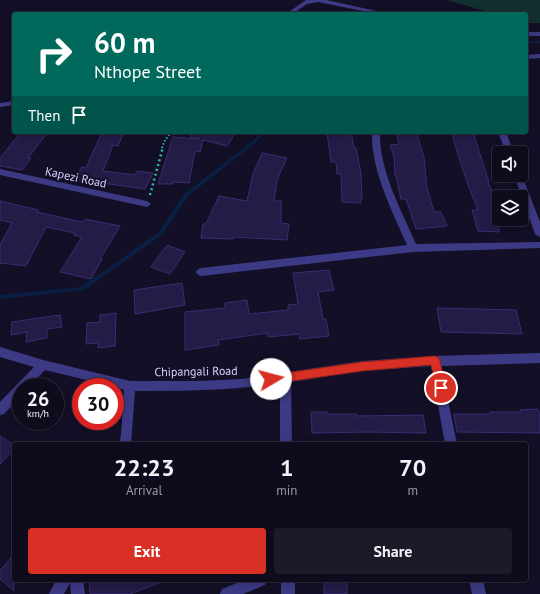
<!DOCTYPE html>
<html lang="en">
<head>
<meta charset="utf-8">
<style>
  :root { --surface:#0e0b1c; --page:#1c1929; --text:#f1f3f6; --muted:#9b9ba3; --line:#2e2b3b; --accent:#d93025 }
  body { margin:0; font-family:"PT Sans",sans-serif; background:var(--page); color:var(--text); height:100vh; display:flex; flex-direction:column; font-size:15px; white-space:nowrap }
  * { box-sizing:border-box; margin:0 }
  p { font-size:13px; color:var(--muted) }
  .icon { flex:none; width:22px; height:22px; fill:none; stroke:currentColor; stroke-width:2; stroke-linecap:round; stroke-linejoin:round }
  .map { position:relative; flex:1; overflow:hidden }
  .details { position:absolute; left:12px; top:442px; width:516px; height:140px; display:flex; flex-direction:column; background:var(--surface); border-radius:4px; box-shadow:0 2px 10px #0003,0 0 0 1px var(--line) }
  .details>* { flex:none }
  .hud { position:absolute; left:12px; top:12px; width:516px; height:122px; border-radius:4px; box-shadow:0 2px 10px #0003,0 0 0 1px var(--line); background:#00695c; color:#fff; overflow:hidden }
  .controls { position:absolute; left:492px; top:146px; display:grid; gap:8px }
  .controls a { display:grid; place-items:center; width:36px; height:36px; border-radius:4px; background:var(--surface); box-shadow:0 2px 10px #0003,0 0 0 1px var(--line); font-size:20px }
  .speed { position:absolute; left:12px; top:378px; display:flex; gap:8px; font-size:20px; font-weight:700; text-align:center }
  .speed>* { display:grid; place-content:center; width:52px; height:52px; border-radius:50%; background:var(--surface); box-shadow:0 2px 10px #0003,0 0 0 1px var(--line); line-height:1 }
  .speed small { font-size:10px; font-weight:400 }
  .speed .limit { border:6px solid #d22; background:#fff; color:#111 }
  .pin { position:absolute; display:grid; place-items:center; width:34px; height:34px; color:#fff; margin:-17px; border:2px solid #fff; border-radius:50%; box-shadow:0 1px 4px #0007 }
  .me { position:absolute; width:44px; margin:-22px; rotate:82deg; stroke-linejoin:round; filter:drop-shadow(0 0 3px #0008) }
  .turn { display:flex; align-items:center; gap:14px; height:84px; padding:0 16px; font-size:18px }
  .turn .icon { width:52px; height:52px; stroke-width:2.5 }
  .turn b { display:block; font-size:28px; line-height:34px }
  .then { display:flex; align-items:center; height:38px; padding:0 16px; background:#0003; gap:8px; font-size:15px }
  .eta { display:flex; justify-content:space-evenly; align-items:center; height:68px; text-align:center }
  .eta b { font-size:24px; font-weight:800; line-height:28px }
  .action { display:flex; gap:8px; margin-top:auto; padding:8px 16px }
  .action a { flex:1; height:46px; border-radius:4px; background:var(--accent); color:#fff; font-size:16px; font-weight:800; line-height:46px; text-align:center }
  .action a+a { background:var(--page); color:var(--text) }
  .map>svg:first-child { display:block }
  .green { fill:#12302f }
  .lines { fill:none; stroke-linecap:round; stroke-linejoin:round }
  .stream { fill:#0a1f44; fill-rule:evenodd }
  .building { fill:#241b47; stroke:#3b2d73 }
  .path-far1 { stroke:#2fb8b0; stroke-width:2; stroke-dasharray:1.5 2; stroke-linecap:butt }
  .path { stroke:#2fb8b0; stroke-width:2.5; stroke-dasharray:2 3; stroke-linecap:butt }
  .minor { fill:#3d3a85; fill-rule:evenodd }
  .tertiary { fill:#3d3a85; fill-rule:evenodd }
  .route { fill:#d93025; stroke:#8d1f18 }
  .labels { text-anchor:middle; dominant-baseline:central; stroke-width:4; stroke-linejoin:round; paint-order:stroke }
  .street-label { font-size:12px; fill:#d9d4ff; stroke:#130f26 }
</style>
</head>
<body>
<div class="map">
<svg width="540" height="594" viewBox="0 0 540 594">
  <rect width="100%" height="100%" fill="#130f26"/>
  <!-- green -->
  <path class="green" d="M447 0H540V23H526V14H495Z"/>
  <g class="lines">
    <!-- stream -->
    <g class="stream">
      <rect x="526" y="41" width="14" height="2"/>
      <path d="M262 132H266L254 144 188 196 163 234 84 290 0 299V295L81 287 159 232 184 194 252 142Z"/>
    </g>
  </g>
  <!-- building -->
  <g class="building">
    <path d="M21 132H48L28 158H31L22 170 0 166V158Z"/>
    <path d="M102 132H124L118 146 113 145 103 171 135 175 137 171 153 173 145 189 102 183 101 184 74 179 82 167 86 168Z"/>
    <path d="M192 132H236L227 146 203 140 200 152 195 151 189 183 173 182V184H158L173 137 199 139 191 138Z"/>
    <path d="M327 132H351L354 148H356L361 173 362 199H360L361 203 342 202 341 174H337L336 162H331Z"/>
    <path d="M396 132H416L424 157 427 188 434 212H441L447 226 416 229 406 199H401L396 176H395L394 156 390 145 399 144Z"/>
    <path d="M451 132H473L489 182H488L499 208V232L478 231 472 210H478L467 182Z"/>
    <path d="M262 153 287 158 277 180 274 201H281V223L289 224 287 240 233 237V239L201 238 203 224H206L219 196 247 201 253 174Z"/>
    <path d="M0 201 39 210 37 212 82 222 85 219 120 226 100 259H102L91 279 60 272 82 237 74 235 75 233 46 227 26 266 0 263V245L12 223 0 220Z"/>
    <path d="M167 245 185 252 170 274 151 267Z"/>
    <path d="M329 270 334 290 318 292 323 319H326L329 336 300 339 299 334 268 337V333L218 340 219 345 185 350V312L225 308V303L247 300 249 314 288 310V305L298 304 293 273Z"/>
    <path d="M182 283 185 305 135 314 134 290Z"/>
    <path d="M437 308 516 310 522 334 441 332Z"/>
    <path d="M116 313 115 346 98 348V343L86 344 87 323 100 322V315Z"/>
    <path d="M60 315 62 327 47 329V338L26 342 27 332 11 335 12 322Z"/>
    <path d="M538 409 540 417V433L457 432 454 414H490V412H521L520 410Z"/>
    <path d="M311 412H327V414H356V416L423 415 426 433 368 432 312 433Z"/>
    <path d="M0 436 14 445V449L0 464Z"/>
    <path d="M14 554V591L0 579V571Z"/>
    <path d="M89 580H164V581L130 594H90Z"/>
    <path d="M324 580 347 581V594H324Z"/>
  </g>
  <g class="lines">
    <!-- path-far1 -->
    <path class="path-far1" d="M162 148 164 142 171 132"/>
    <!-- path -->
    <path class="path" d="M150 195 163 147"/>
    <!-- minor -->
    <g class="minor">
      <path d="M306 0H327L390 14H378L318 2 307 4 294 13H290V11Z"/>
      <rect x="526" y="32" width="14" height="4"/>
      <path d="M14 101V105L0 107V103Z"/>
      <path d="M372 132H380C379 171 401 209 416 244L540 242V248L413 252 201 276 198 275 196 272 198 269 201 268 407 245C392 210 371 171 372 132Z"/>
      <path d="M0 169 147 201 151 204 147 207 0 175Z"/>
      <path d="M0 347 43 360 130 381H199L242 379 362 361 435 356 540 353V363L441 366 457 444H445L431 366 362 371 291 382 292 444H280V383C231 391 184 391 135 391L131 444H119L121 435 124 390 115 387 45 370 29 387H21V396L4 414 0 415V402L34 367 0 357Z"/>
      <path d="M56 580H83L85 594H71L70 583 64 594H49Z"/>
      <path d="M244 580H267L265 585 243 594H220L222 589Z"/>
      <rect x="281" y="580" width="14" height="14"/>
      <path d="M469 580H483L486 594H472Z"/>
    </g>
    <!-- tertiary -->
    <g class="tertiary">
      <path d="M540 54V58L526 59V55Z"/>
      <path d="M498 132H506L514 153H506Z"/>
      <path d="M521 173 540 222V237L535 234 514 175H521Z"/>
    </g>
  </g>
  <!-- route -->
  <path class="route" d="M435 356 439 358 440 361 446 388 444 392 441 393 437 392 436 388 431 365 362 371 271 384 267 383 266 379 267 376 271 375 362 362Z"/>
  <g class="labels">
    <!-- street labels -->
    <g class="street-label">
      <text transform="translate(76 177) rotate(12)">Kapezi Road</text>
      <text transform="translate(196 371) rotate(-1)">Chipangali Road</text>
    </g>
  </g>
</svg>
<div class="controls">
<a><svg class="icon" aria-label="sound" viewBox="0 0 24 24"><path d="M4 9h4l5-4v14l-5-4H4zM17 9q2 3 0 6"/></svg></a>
<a><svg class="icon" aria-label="layers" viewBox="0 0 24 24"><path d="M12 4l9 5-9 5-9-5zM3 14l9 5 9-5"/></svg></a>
</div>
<div class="speed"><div>26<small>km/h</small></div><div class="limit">30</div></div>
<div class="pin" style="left:441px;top:388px;background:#d93025"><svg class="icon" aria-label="arrive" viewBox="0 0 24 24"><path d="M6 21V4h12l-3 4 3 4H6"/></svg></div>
<svg class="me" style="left:271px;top:379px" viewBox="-20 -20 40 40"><circle r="19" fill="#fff"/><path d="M0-13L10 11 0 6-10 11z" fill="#d93025"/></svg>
<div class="hud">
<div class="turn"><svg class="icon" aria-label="right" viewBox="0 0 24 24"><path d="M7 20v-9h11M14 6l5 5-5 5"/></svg><div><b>60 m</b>Nthope Street</div></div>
<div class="then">Then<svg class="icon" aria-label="arrive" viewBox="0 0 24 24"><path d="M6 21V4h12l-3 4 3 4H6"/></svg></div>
</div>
<section class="details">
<div class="eta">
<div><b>22:23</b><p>Arrival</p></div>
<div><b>1</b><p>min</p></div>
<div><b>70</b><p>m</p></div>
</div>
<div class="action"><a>Exit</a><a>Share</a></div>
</section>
</div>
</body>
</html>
